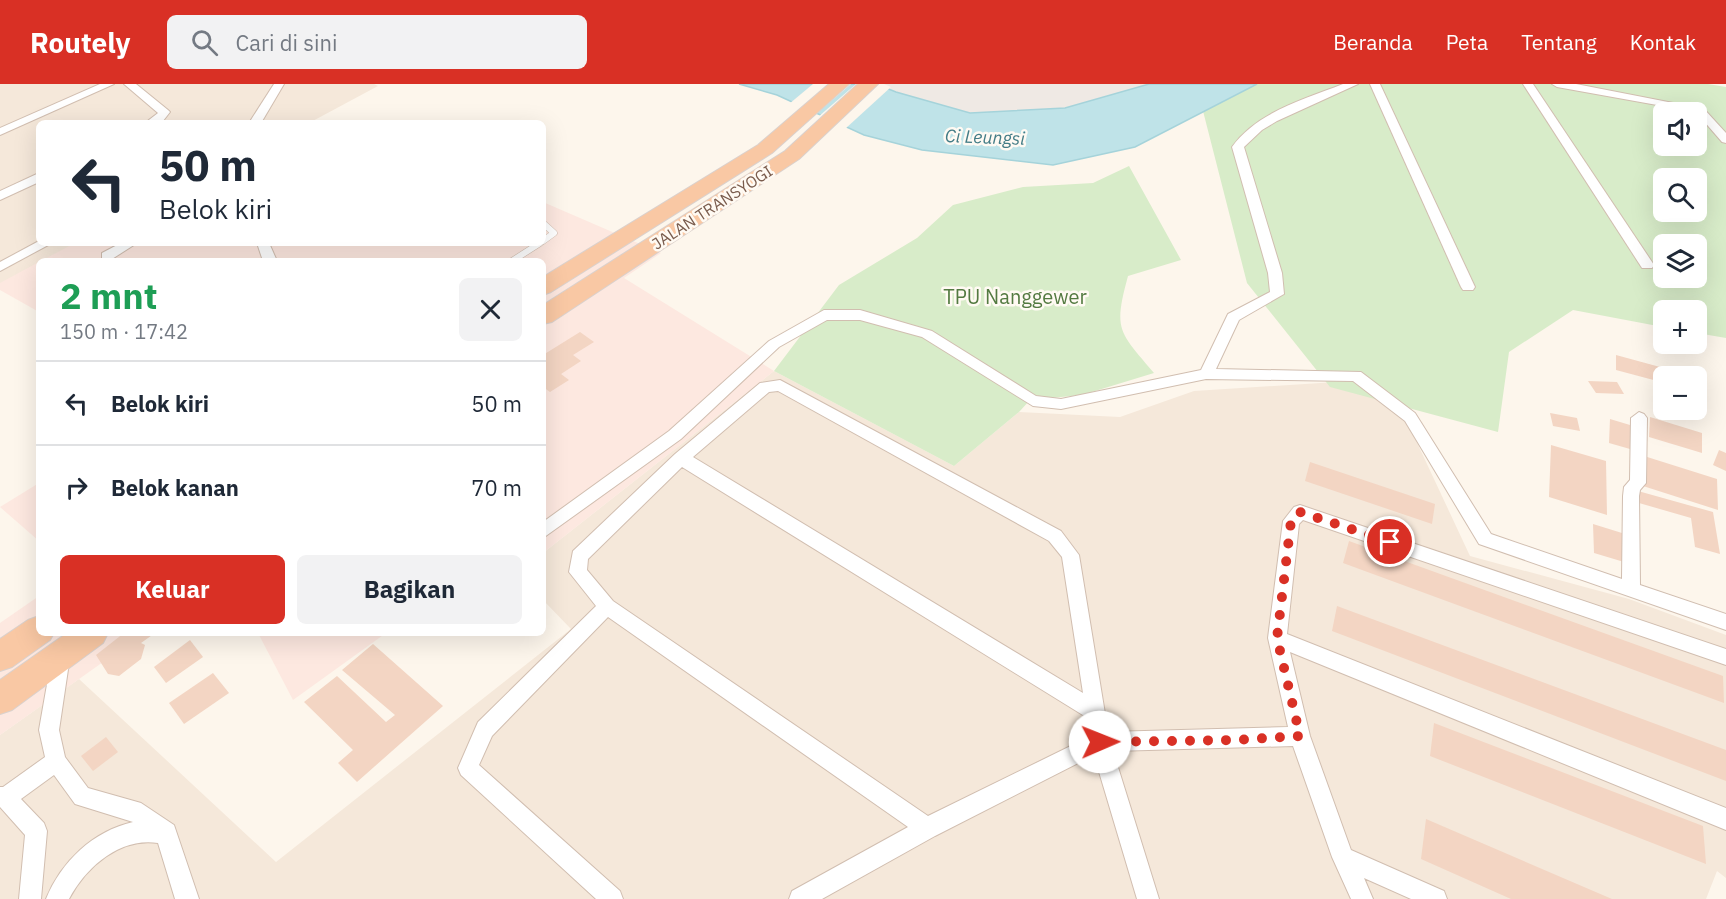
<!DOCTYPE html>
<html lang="id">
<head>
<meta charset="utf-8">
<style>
  :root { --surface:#fff; --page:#f2f2f3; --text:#1f2937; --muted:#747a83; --line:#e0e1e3; --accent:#d93025 }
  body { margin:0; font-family:"IBM Plex Sans",sans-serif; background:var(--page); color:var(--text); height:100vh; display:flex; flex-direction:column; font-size:22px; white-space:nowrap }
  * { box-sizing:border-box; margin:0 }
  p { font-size:20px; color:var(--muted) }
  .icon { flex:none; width:33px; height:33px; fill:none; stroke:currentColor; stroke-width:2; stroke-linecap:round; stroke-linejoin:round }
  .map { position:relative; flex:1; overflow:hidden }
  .details { position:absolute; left:36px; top:174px; width:510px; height:378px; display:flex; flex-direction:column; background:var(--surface); border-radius:9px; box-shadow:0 6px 24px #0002 }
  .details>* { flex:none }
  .hud { position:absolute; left:36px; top:36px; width:510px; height:126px; border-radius:9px; box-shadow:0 6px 24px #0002; background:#fff; color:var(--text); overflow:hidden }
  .tools { position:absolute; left:1653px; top:18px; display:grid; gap:12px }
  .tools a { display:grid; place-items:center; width:54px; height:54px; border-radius:9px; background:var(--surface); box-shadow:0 6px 24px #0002; font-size:30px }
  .pin { position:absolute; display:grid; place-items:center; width:51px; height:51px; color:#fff; margin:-26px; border:3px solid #fff; border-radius:50%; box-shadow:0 2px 6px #0007 }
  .me { position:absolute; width:66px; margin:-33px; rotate:89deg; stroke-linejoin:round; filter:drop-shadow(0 0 4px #0008) }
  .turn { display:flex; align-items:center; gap:21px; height:126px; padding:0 24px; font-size:27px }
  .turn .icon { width:78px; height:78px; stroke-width:2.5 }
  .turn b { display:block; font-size:42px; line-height:51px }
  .round { display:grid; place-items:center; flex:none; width:63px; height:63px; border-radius:9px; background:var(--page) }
  .headline { display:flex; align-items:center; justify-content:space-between; height:102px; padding:0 24px }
  h1 { font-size:36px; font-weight:700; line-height:45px; color:#1e9e55 }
  .cta { display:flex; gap:12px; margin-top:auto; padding:12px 24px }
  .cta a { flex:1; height:69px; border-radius:9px; background:var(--accent); color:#fff; font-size:24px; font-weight:700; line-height:69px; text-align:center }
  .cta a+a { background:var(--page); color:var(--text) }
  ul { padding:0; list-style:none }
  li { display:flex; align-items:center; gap:18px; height:84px; padding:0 24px; border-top:2px solid var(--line) }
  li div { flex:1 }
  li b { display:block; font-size:22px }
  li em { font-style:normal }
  header { display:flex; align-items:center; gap:36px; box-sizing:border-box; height:84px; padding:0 30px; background:var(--accent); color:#fff }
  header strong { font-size:28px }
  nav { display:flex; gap:33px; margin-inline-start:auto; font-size:21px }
  .search { width:420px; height:54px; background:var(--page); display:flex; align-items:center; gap:15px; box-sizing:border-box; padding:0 21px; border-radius:9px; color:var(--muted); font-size:22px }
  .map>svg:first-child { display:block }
  .residential { fill:#f5e8da }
  .commercial { fill:#fde8e0 }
  .industrial { fill:#efe9e4 }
  .green { fill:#d8ecc9; fill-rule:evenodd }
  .water { fill:#bfe3e8; stroke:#a5d3da; stroke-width:1.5 }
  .pier { fill:#fdf6ec }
  .building { fill:#f3d5c3 }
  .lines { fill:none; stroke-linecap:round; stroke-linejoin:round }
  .service-casing { stroke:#d1beb0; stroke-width:7 }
  .minor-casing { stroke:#d1beb0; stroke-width:2 }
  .trunk-casing { stroke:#dad1cd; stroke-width:2 }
  .service { stroke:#fff; stroke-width:6 }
  .minor { fill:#fff; fill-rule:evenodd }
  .trunk { fill:#f9c8a4; fill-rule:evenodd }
  .route { stroke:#d93025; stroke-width:10; stroke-dasharray:0 18 }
  .labels { text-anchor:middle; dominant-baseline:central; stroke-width:5; stroke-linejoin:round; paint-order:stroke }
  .far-street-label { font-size:16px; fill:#7a5c4d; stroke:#fffaf3 }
  .far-water-label { font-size:18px; font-style:italic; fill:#437c86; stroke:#fffaf3 }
  .park-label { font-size:20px; fill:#537a41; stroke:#fffaf3 }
</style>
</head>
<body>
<header>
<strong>Routely</strong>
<div class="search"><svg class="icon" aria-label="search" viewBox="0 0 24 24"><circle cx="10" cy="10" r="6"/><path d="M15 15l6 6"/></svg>Cari di sini</div>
<nav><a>Beranda</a><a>Peta</a><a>Tentang</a><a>Kontak</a></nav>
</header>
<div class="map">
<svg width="1726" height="815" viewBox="0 0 1726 815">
  <rect width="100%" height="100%" fill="#fdf6ec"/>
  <!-- residential -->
  <g class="residential">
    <path d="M0 0H374L378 2 309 39H39V159H85L52 177H39V184L0 205Z"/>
    <path d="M774 287 954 382 1019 328 1120 333 1194 307 1352 297 1405 333 1470 472 1629 515 1726 551V794L1717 787 1706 815H0V651L79 595 276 778 571 545 543 516V469Z"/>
  </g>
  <!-- commercial -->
  <g class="commercial">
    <path d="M543 118 661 169 624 194 774 287 543 469V177H41L75 159H543Z"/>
    <path d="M39 178V228L0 206V199Z"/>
    <path d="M39 399V457L0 423Z"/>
    <path d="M39 512V549H144L0 651V539Z"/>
    <path d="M258 549H386L293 616Z"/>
  </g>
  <!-- industrial -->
  <path class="industrial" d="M876 0H1149L1065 24 970 29 896 8Z"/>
  <!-- green -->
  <g class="green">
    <path d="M1257 0H1708L1726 3V254L1697 249 1696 226H1664L1663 243 1573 226 1509 268 1498 348 1330 303 1247 199 1203 27ZM1664 28H1696V62H1664ZM1664 94H1696V128H1664ZM1664 160H1696V194H1664Z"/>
    <path d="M1129 82 1181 176 1128 192C1113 247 1119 247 1154 289L1082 311 1030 316 1019 328 954 382 774 287 839 201 917 154 953 121 1023 103 1093 99Z"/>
  </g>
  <!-- water -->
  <path class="water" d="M739 0H876L896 8 970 29 1065 24 1149 0H1257L1135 63 1053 81 922 66 864 51 777 11Z"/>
  <!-- pier -->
  <g class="pier">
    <path d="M813 0H851L815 31 789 20Z"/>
    <path d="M856 0H884L891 3 845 45 818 33Z"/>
  </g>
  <!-- building -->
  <g class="building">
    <path d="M580 248 594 258 573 271 581 277 561 290 569 296 550 308 543 303V271Z"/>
    <path d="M1616 271 1660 283 1661 298 1616 286Z"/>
    <path d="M1588 297 1617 298 1624 310 1596 309Z"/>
    <path d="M1550 329 1577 334 1580 347 1553 342Z"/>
    <path d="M1650 333 1702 349V369L1649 353Z"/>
    <path d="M1610 335 1630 341V365L1609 359Z"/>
    <path d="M1551 361 1606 377 1607 431 1549 413Z"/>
    <path d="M1719 366 1726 369V387L1713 381Z"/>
    <path d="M1644 372 1717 395 1718 426 1643 402Z"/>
    <path d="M1310 378 1435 420 1432 440 1305 397Z"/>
    <path d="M1638 407 1713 428 1720 470 1695 463 1691 434 1639 419Z"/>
    <path d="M1593 440 1622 449 1624 478 1594 469Z"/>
    <path d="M1349 457 1723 592 1724 619 1343 479Z"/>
    <path d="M1337 522 1726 666V697L1332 547Z"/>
    <path d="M124 549H155L141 559 145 561 141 575 119 592 108 590 96 571Z"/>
    <path d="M190 556 203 573 166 599 154 583Z"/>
    <path d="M373 560 443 622 357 698 338 679 353 666 304 618 337 592 386 638 395 631 342 586Z"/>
    <path d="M213 589 229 609 184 640 169 619Z"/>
    <path d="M1434 639 1703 742 1706 780 1430 672Z"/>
    <path d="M106 653 118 668 93 687 81 672Z"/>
    <path d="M1426 735 1612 815H1511L1421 775Z"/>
  </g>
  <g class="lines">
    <defs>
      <g id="service">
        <path d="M543 139 554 149 543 157"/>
        <path d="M512 177 540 159"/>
      </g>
      <g id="minor">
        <path d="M100 0H114L0 51V44Z"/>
        <path d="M124 0H136L168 26 170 28 163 37 145 39 158 29Z"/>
        <path d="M274 0H284L261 39H249Z"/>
        <path d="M1343 0H1358L1277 37 1262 46 1244 63 1282 189 1284 210 1239 236 1216 285 1361 288 1415 329 1491 450 1622 495 1623 412 1624 403 1630 396 1631 334 1639 328 1644 330 1647 334 1646 399 1640 406 1639 412 1640 501 1726 530V546L1479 460 1405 337 1353 297 1206 295 1061 325 1033 322 922 253 860 236H827L779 263 681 355 543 454V438L669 347 769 257 824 226H860L932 247 1036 312 1061 315 1201 286 1228 230 1270 208 1268 189 1232 63C1257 28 1305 15 1343 0Z"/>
        <path d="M1370 0H1380L1475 203 1473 206H1463L1461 203Z"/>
        <path d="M1523 0H1533L1654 181 1652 184H1642Z"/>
        <path d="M1552 0H1576L1704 25 1726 49V59L1722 58 1696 28 1557 3Z"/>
        <path d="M39 89V98L0 116V107Z"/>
        <path d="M39 157 52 159 0 187V178Z"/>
        <path d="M121 159H137L112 175H102V169Z"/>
        <path d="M257 159H269L277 177H263Z"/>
        <path d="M780 296 1061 447 1079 471 1108 648 1288 643 1268 554 1283 437 1294 423 1300 421 1726 565V581L1303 436 1299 440 1287 550 1726 724V746L1290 568 1310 652 1351 766 1444 807 1447 815H1411L1364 794 1373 815H1351L1332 773 1293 662 1113 667 1159 815H1137L1094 671 935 752 822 815H789L792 807 908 743 608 533 492 652 479 681 620 807 623 815H596L461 691 458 684 478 638 596 522 569 488 573 467 675 370 760 299ZM778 307 1049 457 1062 473 1083 609 693 373 769 308ZM682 383 1086 633 1089 653 928 732 613 517 587 486 588 475Z"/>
        <path d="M61 564 68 566 70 572 59 646 65 673 88 704 141 719 174 741 199 815H175L158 759C120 753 86 783 69 815H46C61 778 93 747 133 738L75 720 54 691 21 715 44 739 47 747 41 815H19L25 751 0 723V703H3L45 673 39 646 52 572 54 566Z"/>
      </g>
      <g id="trunk">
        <path d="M829 0H849L772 69 551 208 543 211V193L758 61Z"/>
        <path d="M858 0H878L799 75 552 238 543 240V221L785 67Z"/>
        <path d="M39 532V549H54L50 556 12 583 0 587V555L28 536Z"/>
        <path d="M67 549H108L103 559 12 626 0 630V596Z"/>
      </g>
    </defs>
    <!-- service casing -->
    <use href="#service" class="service-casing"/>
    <!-- minor casing -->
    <use href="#minor" class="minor-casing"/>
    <!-- trunk casing -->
    <use href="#trunk" class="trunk-casing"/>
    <!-- service -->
    <use href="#service" class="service"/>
    <!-- minor -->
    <use href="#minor" class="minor"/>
    <!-- trunk -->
    <use href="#trunk" class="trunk"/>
  </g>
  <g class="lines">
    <!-- route -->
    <path class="route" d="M1100 658 1235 656 1300 652 1277 554 1291 437 1300 428 1390 458"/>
  </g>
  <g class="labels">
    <!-- far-street labels -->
    <g class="far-street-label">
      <text transform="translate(712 123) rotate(-33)">JALAN TRANSYOGI</text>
    </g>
    <!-- far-water labels -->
    <g class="far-water-label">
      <text transform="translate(985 53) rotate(2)">Ci Leungsi</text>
    </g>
    <!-- park labels -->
    <g class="park-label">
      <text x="1015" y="212">TPU Nanggewer</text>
    </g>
  </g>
</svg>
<div class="tools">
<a><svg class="icon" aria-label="sound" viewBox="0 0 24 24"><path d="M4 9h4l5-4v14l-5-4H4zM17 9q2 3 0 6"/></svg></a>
<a><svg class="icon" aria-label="search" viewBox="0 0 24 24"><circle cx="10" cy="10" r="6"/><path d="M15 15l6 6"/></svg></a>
<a><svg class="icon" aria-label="layers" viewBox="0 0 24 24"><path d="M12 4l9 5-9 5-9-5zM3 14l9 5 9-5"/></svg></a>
<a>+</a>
<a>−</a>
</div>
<div class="pin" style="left:1390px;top:458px;background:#d93025"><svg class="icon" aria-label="arrive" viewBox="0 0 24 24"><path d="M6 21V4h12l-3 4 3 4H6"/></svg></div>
<svg class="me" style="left:1100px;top:658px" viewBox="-20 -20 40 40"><circle r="19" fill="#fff"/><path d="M0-13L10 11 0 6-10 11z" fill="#d93025"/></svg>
<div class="hud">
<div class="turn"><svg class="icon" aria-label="left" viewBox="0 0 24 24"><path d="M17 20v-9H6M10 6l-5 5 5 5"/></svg><div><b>50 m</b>Belok kiri</div></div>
</div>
<section class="details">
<div class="headline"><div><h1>2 mnt</h1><p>150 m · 17:42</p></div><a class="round"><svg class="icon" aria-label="close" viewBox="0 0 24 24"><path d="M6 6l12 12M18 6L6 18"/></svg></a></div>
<ul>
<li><svg class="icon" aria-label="left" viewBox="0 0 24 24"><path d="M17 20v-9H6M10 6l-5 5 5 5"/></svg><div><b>Belok kiri</b></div><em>50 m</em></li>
<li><svg class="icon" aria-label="right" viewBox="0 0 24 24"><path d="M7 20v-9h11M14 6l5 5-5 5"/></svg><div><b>Belok kanan</b></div><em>70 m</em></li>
</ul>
<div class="cta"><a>Keluar</a><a>Bagikan</a></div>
</section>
</div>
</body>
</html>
